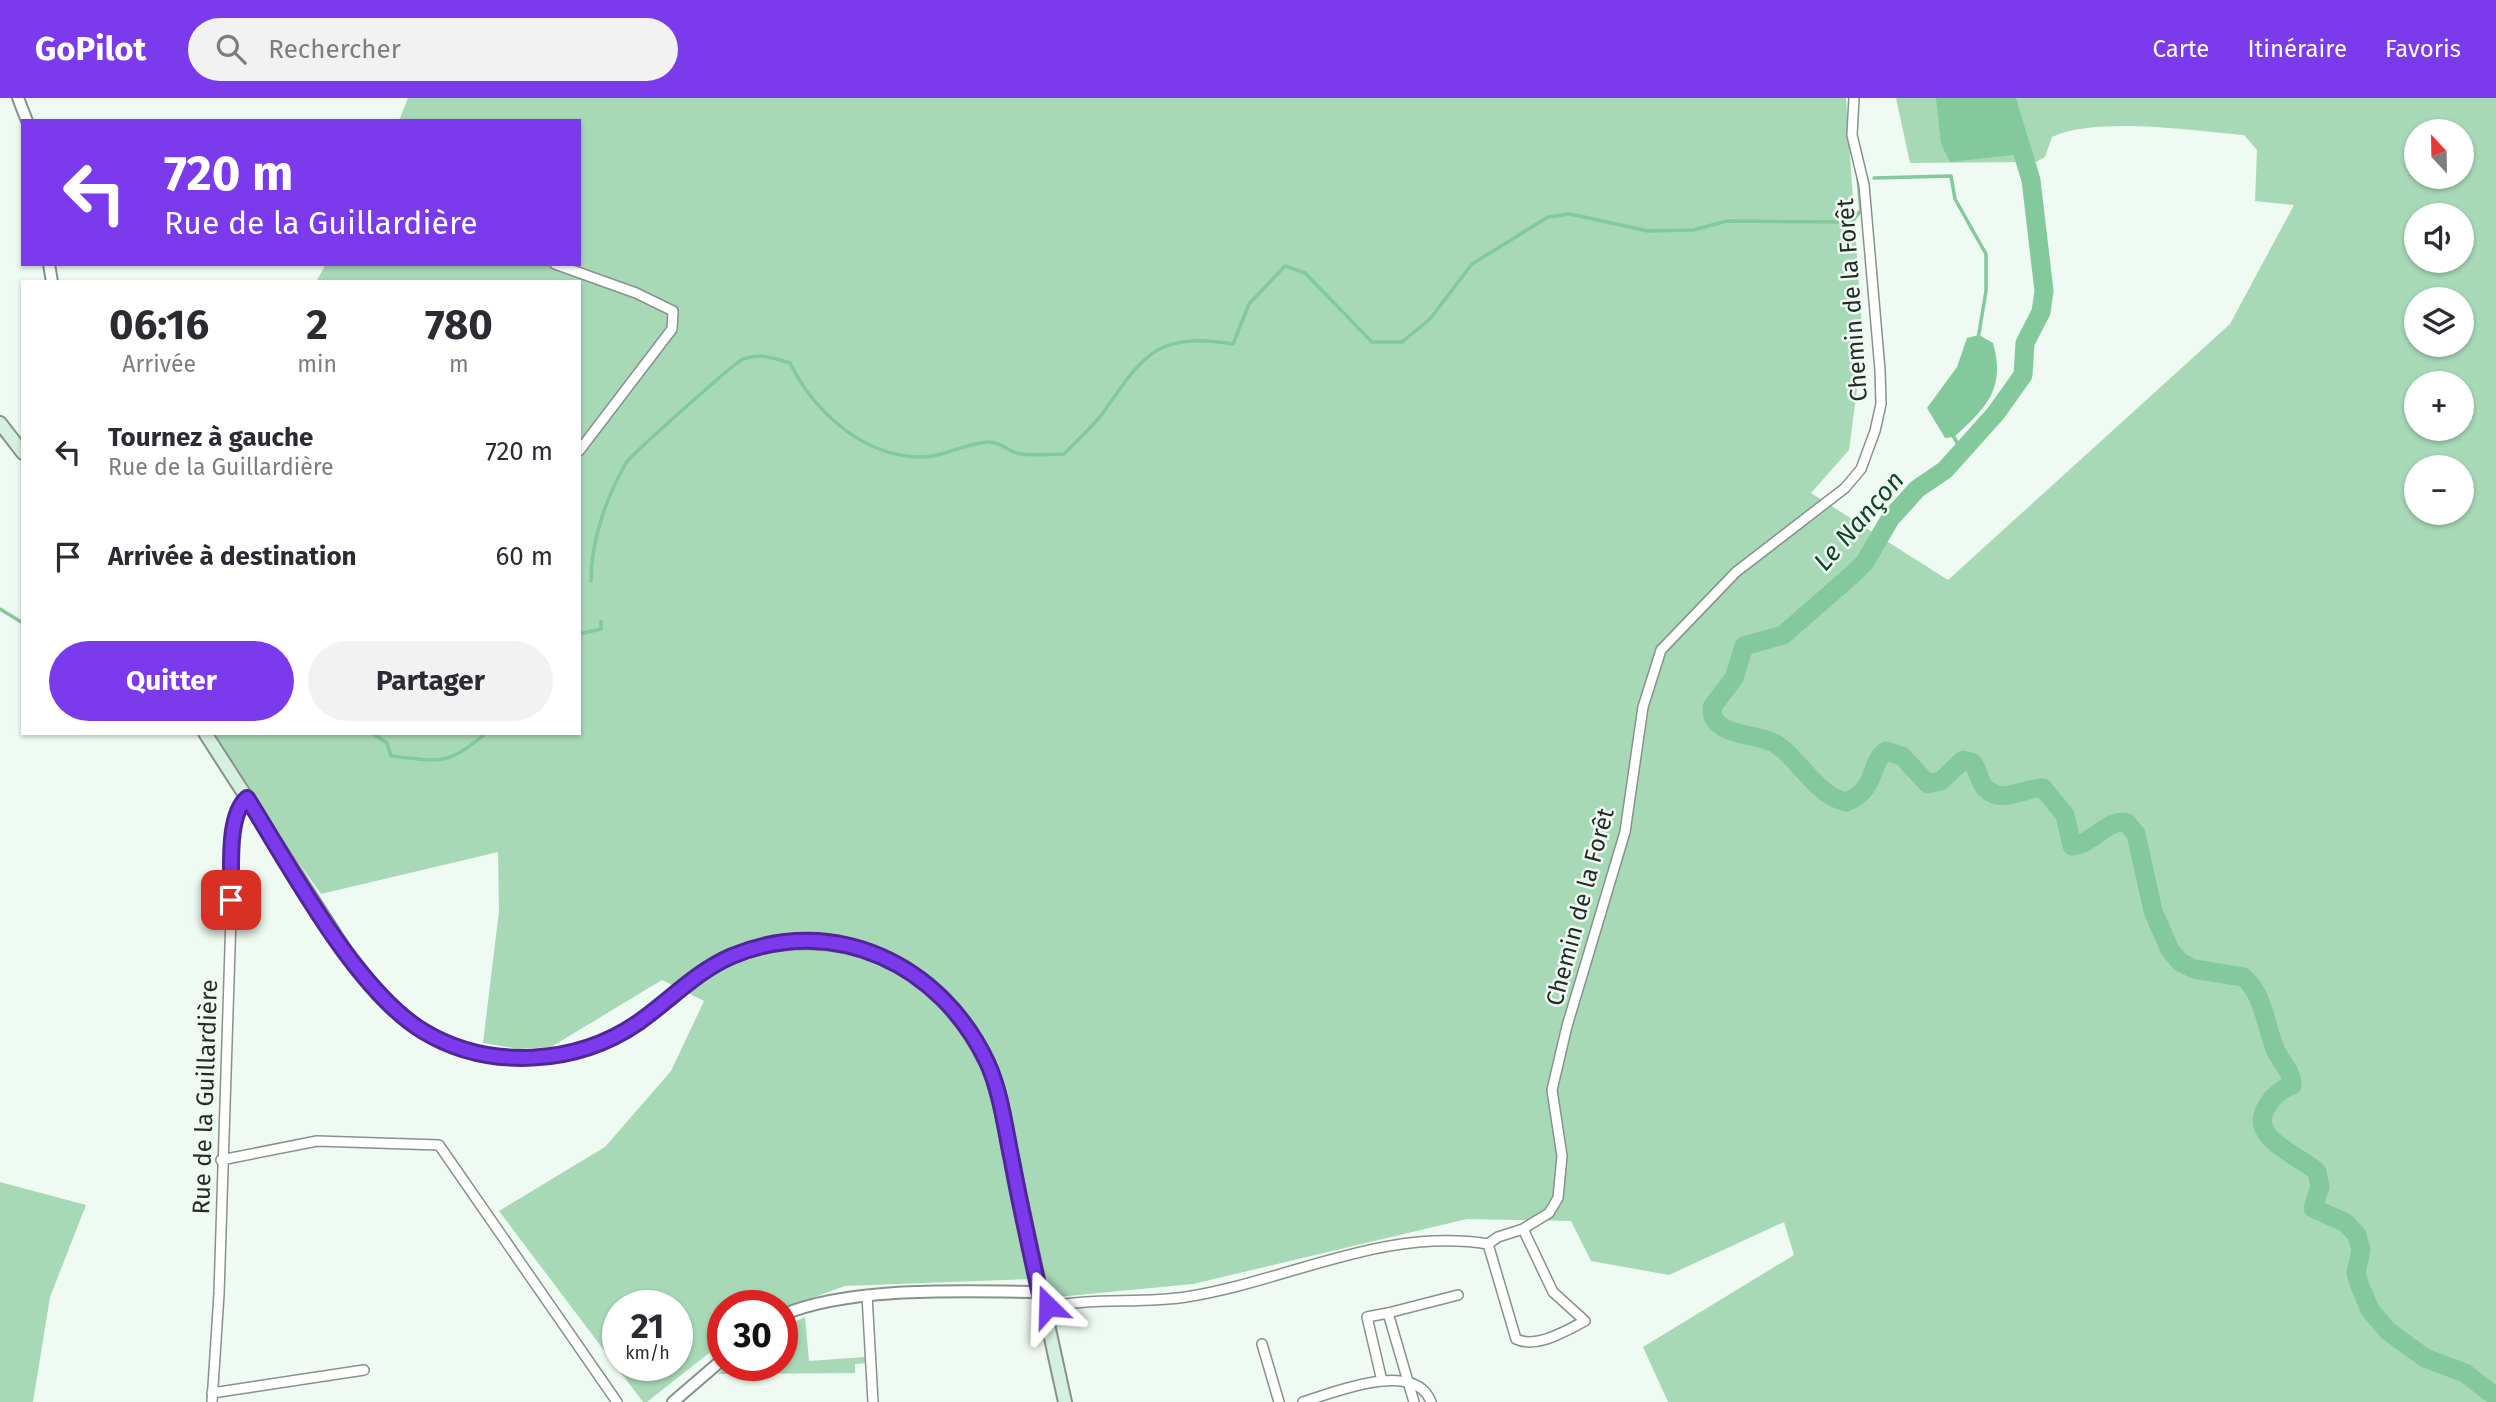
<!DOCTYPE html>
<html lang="fr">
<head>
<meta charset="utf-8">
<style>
  :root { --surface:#fff; --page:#f2f2f3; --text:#2b2b33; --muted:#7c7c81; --accent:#7c3aed }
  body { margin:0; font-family:"Fira Sans",sans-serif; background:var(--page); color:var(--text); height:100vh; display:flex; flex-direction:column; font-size:26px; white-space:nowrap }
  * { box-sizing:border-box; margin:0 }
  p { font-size:23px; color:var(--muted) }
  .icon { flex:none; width:38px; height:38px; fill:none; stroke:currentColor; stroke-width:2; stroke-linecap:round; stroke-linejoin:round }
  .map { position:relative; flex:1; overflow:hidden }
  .details { position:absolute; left:21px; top:182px; width:560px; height:455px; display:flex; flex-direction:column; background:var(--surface); border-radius:0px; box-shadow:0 2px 5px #0004 }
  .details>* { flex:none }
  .banner { position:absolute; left:21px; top:21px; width:560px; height:147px; border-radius:0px; box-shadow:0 2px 5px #0004; background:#7c3aed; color:#fff; overflow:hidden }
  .needle { width:46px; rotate:338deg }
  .controls { position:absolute; left:2404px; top:21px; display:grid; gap:14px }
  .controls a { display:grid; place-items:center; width:70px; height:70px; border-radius:50%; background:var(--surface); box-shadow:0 2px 5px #0004; font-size:35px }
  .speed { position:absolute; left:602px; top:1192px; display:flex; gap:14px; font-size:35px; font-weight:700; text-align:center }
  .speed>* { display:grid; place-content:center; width:91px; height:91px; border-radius:50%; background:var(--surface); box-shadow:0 2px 5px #0004; line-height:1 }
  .speed small { font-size:18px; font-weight:400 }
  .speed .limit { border:10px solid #d22; background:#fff; color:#111 }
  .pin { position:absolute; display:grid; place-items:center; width:60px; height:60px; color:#fff; margin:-30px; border-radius:14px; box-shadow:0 4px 10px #0006 }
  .me { position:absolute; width:77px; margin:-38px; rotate:338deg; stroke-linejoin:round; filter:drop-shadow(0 0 5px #0008) }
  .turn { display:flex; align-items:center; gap:24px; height:147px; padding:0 28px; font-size:32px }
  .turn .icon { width:91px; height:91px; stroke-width:2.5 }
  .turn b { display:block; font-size:49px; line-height:60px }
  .eta { display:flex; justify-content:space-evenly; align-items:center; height:119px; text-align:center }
  .eta b { font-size:42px; font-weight:700; line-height:49px }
  .action { display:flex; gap:14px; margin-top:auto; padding:14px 28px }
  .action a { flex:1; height:80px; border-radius:42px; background:var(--accent); color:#fff; font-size:28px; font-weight:700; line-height:80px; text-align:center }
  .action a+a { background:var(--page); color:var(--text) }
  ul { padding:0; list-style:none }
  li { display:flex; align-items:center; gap:21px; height:105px; padding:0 28px }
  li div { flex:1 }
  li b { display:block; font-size:26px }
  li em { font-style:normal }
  header { display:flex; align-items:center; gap:42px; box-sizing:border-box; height:98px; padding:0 35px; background:var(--accent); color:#fff }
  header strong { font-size:33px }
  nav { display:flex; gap:38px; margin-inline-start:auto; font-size:24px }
  .search { width:490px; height:63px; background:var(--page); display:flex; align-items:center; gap:18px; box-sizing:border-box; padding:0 24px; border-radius:38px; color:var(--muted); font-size:26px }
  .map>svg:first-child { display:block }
  .green { fill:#a7d9b7; fill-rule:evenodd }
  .water { fill:#83c99c }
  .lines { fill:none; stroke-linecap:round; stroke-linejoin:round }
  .stream { stroke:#83c99c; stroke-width:3.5 }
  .river { stroke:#83c99c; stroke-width:19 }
  .minor-casing { stroke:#87928b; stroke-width:12 }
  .tertiary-casing { stroke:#87928b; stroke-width:14 }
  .secondary-casing { stroke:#87928b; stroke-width:16 }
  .minor { stroke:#fff; stroke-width:9 }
  .tertiary { stroke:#fff; stroke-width:10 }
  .secondary { stroke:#d6f0e0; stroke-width:12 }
  .route-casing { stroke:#51269a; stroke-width:18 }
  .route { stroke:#7c3aed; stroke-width:12 }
  .labels { text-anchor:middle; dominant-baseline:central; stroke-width:5; stroke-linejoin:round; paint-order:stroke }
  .street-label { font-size:24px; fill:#262a27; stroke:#eefaf2 }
  .water-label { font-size:26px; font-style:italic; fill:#0e4527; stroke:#eefaf2 }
</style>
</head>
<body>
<header>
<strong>GoPilot</strong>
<div class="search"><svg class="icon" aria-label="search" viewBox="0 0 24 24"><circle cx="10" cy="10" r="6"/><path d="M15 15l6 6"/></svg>Rechercher</div>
<nav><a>Carte</a><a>Itinéraire</a><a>Favoris</a></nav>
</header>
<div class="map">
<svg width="2496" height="1304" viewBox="0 0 2496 1304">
  <rect width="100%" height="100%" fill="#eefaf2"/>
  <!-- green -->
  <g class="green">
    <path d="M408 0H1846L1863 245 1849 352 1811 395 1948 482 2230 226 2294 107 2255 103 2257 52 2244 37C2192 33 2098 18 2052 39L2045 59 2036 64 1910 65 1896 0H2496V1304H1668L1643 1249 1794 1157 1784 1124 1669 1177 1591 1163 1571 1123 1467 1121 1193 1186 1057 1199 1030 1181 845 1188 782 1211V1208H723V1244L647 1304H643L499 1113 605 1049 671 973 704 903 662 882 551 949 519 951 483 945 499 813 498 754 321 796 205 635H579V184H316L326 166H579V23H399ZM2417 33H2462V79H2417ZM2417 117H2462V163H2417ZM2417 201H2462V247H2417ZM2417 285H2462V331H2417ZM2417 369H2462V415H2417ZM618 1208H677V1267H618Z"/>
    <path d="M0 1084 86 1107 50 1199 33 1304H0Z"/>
    <path d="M805 1219 809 1263 865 1259 866 1265 855 1266V1275L718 1276 728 1267H782V1230Z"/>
  </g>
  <!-- water -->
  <g class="water">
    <path d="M1936 0H1997L2014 57 1950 64 1941 46Z"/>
    <path d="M1979 237 1993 245C2006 291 1986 310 1954 339L1945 340 1927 310 1957 269 1967 240Z"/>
  </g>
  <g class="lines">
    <!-- stream -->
    <g class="stream">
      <path d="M1874 80 1951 78 1955 101 1986 156V193L1978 241"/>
      <path d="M1952 336 1962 353"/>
      <path d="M591 483C591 443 606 400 626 365 631 357 734 265 743 261 760 255 774 260 790 265 814 313 861 357 918 359 941 360 964 346 987 344 1002 343 1008 355 1021 356 1034 358 1050 356 1064 356 1077 342 1094 328 1105 312 1145 255 1158 234 1233 246L1249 206 1285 168 1305 175 1372 244H1402L1430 221 1472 166 1548 119 1570 116 1648 133 1693 132 1727 123 1852 124 1861 112 1858 80"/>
      <path d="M0 511 23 525"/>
      <path d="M579 536 601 531V523"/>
      <path d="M372 635 387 645 391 658C439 663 447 669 486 635"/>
    </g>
    <!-- river -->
    <path class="river" d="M2006 0 2031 82 2044 193 2041 214 2025 245 2023 277 1996 315 1945 372 1917 391 1890 421 1865 464 1853 476 1783 537 1744 548 1734 580 1712 609 1713 619C1723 639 1758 635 1776 646 1800 662 1817 698 1846 704 1878 692 1869 664 1886 653L1902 658 1928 686 1941 683 1963 662 1973 665C1978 672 1979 683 1985 690 2004 708 2022 689 2043 690L2065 717 2072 748C2092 747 2109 719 2127 725L2136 736 2153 813 2170 852 2180 864 2194 871 2243 879C2264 895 2266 931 2276 953 2282 966 2292 973 2292 987 2281 991 2273 998 2267 1008 2246 1041 2302 1058 2317 1074L2320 1089 2313 1110 2346 1125 2357 1137 2361 1152 2356 1175 2360 1188 2370 1212 2388 1233 2425 1260 2465 1275 2496 1299"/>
    <defs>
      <g id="minor">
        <path d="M555 166 636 195 673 213 672 231 579 353"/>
        <path d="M221 1062 317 1043 439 1047 617 1304"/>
        <path d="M1488 1146 1516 1241C1537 1251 1565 1233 1585 1223L1553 1194 1523 1131"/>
        <path d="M867 1197 873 1304"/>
        <path d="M1043 1210C1089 1199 1139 1206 1186 1199 1288 1183 1383 1129 1488 1146L1498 1139 1523 1131 1549 1115 1558 1100 1562 1058 1552 992 1567 928 1625 734 1643 609 1661 552 1736 474 1845 390 1861 371 1875 333 1881 306 1880 272 1864 87 1852 37 1854 0"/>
        <path d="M1262 1246 1279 1304"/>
        <path d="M1382 1283 1367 1219 1388 1215"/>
        <path d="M212 1295 364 1272"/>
        <path d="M212 1304 219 1196 234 724 240 706 247 700"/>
        <path d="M1303 1304C1335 1294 1415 1261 1431 1304"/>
        <path d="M1414 1304 1388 1215 1458 1197"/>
      </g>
      <g id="tertiary">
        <path d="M18 0 27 23"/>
        <path d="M49 166 52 184"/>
        <path d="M782 1217C850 1188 964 1193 1039 1194"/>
        <path d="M673 1304 723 1261"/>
      </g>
      <g id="secondary">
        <path d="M0 325 23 355"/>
        <path d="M205 635 348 857C370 885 392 912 422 932 487 974 575 967 638 925 670 904 697 871 733 858 834 819 946 866 988 967 993 979 996 994 1000 1007L1065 1304"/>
      </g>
    </defs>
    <!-- minor casing -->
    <use href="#minor" class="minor-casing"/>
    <!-- tertiary casing -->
    <use href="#tertiary" class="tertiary-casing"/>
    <!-- secondary casing -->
    <use href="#secondary" class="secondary-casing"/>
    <!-- minor -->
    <use href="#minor" class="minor"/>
    <!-- tertiary -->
    <use href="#tertiary" class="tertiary"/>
    <!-- secondary -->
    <use href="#secondary" class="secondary"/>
  </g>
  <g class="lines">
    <defs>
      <path id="route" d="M231 802C232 775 226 718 247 700 290 768 355 892 423 933 489 973 577 967 639 924 670 902 697 873 732 858 835 815 941 867 987 964 1001 994 1005 1030 1012 1063 1021 1112 1032 1161 1043 1210L1048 1208"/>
    </defs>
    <!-- route casing -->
    <use href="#route" class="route-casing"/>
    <!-- route -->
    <use href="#route" class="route"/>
  </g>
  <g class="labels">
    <!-- street labels -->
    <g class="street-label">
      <text transform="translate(1852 202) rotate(-94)">Chemin de la Forêt</text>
      <text transform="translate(1580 809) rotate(-75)">Chemin de la Forêt</text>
      <text transform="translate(205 999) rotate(-88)">Rue de la Guillardière</text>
    </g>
    <!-- water labels -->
    <g class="water-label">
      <text transform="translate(1859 423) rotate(-49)">Le Nançon</text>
    </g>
  </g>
</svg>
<div class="controls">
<a><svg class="needle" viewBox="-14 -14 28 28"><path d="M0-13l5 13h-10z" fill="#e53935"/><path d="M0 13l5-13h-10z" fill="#7c7c81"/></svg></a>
<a><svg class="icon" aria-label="sound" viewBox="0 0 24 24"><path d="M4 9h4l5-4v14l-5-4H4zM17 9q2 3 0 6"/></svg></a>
<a><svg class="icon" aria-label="layers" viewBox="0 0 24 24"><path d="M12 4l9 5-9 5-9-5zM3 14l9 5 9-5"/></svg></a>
<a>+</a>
<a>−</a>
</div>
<div class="speed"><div>21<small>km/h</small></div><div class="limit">30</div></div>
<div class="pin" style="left:231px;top:802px;background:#d93025"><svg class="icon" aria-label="arrive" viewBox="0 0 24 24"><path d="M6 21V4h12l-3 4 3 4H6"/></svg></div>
<svg class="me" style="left:1048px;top:1208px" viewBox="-20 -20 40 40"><path d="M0-17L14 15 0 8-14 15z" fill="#7c3aed" stroke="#fff" stroke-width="4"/></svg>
<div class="banner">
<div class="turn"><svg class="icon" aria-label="left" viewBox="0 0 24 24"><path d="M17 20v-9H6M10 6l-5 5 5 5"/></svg><div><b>720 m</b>Rue de la Guillardière</div></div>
</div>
<section class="details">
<div class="eta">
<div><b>06:16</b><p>Arrivée</p></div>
<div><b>2</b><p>min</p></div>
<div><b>780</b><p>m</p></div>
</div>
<ul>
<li><svg class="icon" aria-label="left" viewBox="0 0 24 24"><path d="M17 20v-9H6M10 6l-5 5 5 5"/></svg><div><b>Tournez à gauche</b><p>Rue de la Guillardière</p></div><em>720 m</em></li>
<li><svg class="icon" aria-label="arrive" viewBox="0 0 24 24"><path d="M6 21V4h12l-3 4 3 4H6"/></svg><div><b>Arrivée à destination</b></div><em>60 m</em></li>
</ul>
<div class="action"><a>Quitter</a><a>Partager</a></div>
</section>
</div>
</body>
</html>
